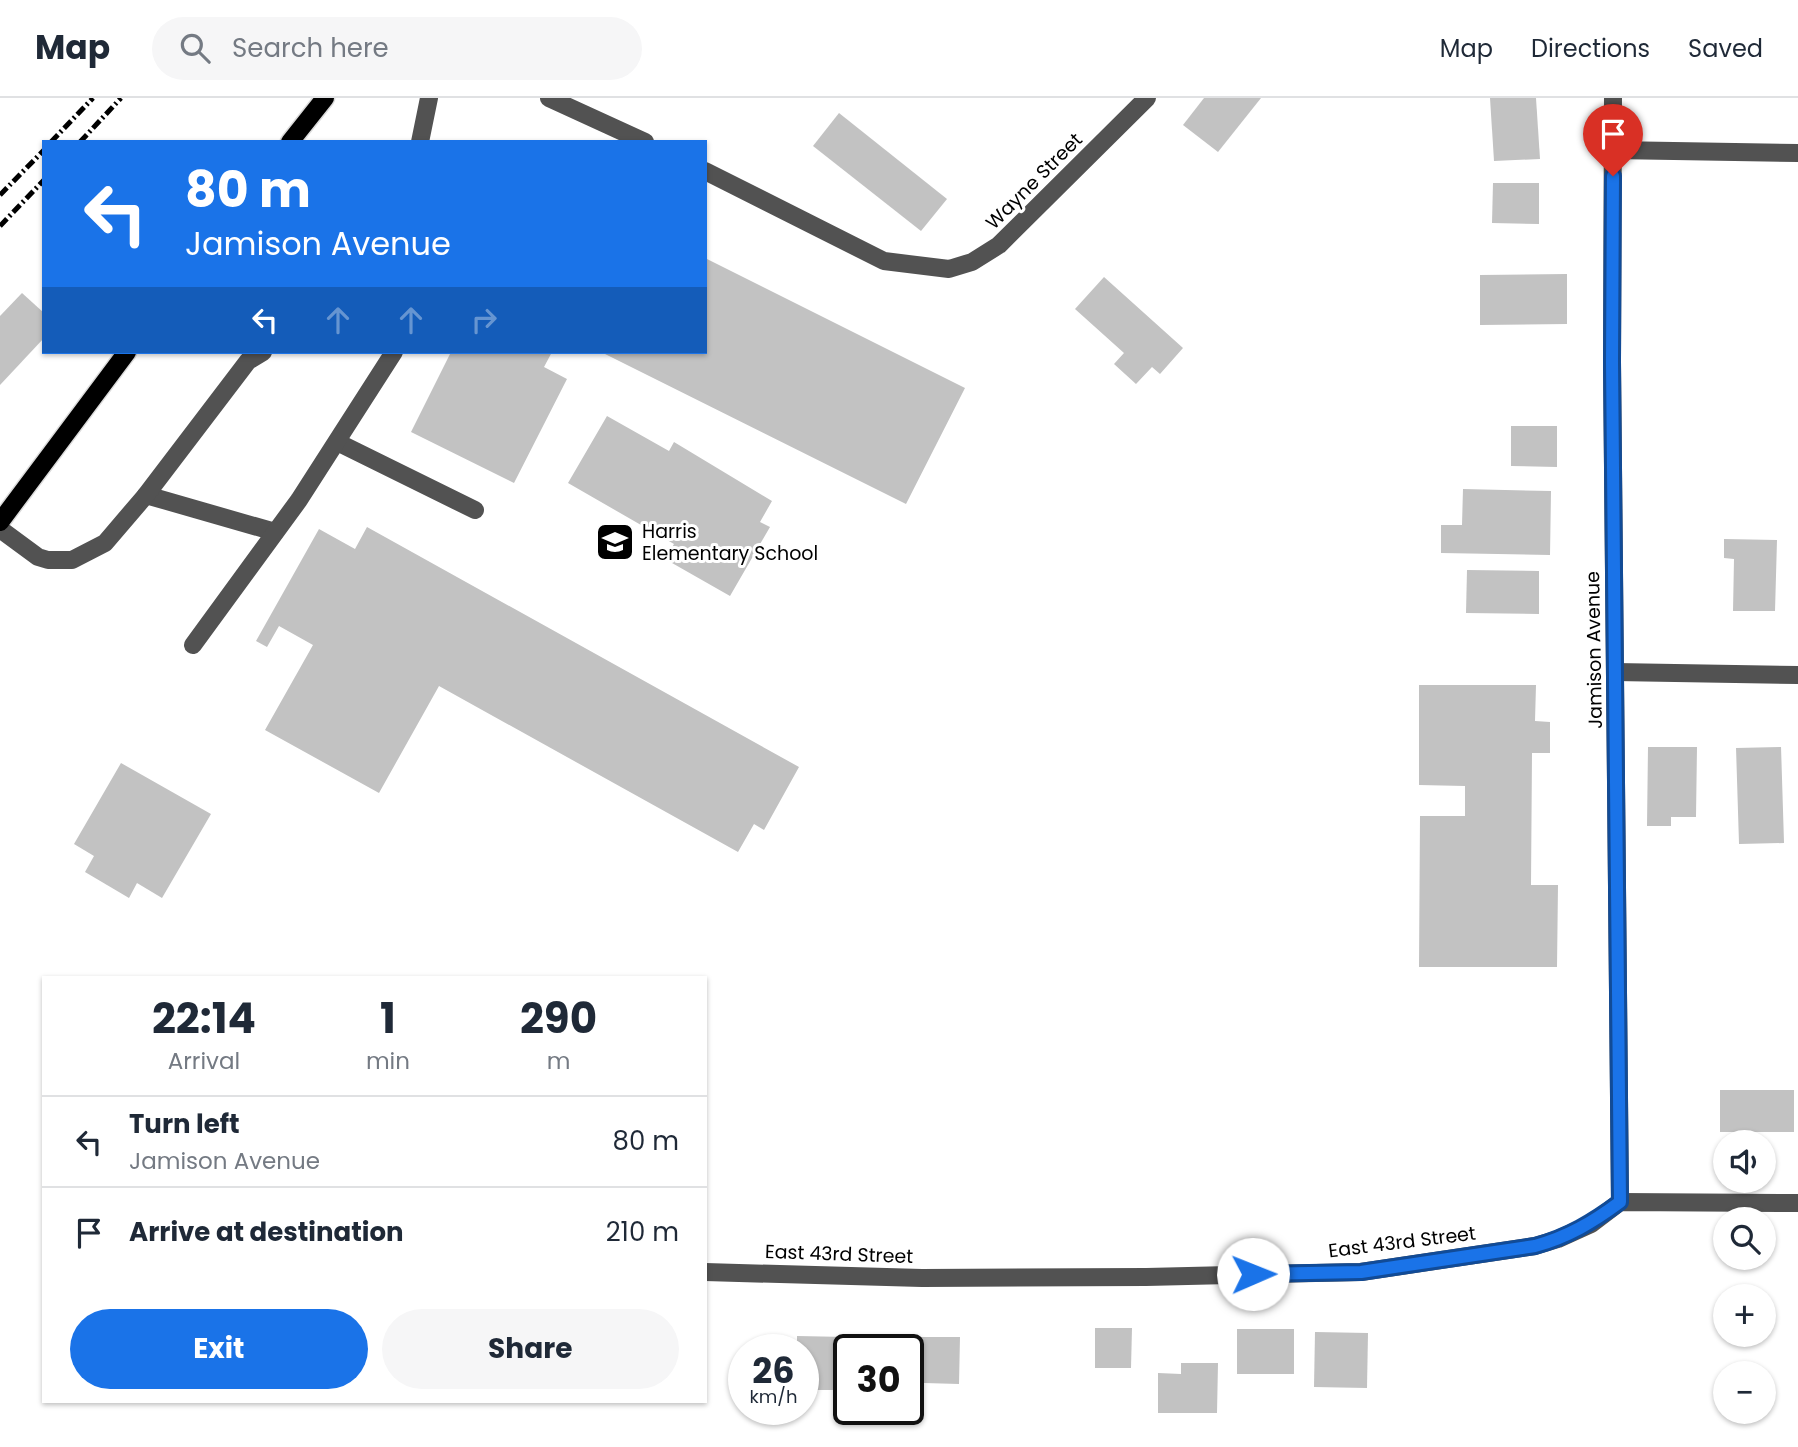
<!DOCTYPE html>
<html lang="en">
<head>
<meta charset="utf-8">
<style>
  :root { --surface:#fff; --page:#f6f6f7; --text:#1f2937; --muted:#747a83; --line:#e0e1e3; --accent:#1a73e8 }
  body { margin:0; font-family:Poppins,sans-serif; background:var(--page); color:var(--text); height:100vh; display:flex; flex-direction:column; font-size:26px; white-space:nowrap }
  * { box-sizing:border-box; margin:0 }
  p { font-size:23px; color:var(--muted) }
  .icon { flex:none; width:38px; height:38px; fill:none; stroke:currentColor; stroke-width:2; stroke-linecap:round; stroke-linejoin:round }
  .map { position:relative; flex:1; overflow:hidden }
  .drawer { position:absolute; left:42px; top:878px; width:665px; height:427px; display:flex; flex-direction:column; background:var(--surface); border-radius:0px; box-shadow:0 2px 5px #0004 }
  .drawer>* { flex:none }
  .top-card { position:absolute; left:42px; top:42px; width:665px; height:214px; border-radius:0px; box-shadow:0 2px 5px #0004; background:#1a73e8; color:#fff; overflow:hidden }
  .controls { position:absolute; left:1713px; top:1032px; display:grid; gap:14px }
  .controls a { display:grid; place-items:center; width:63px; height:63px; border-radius:50%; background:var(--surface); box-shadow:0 2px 5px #0004; font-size:35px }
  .speed { position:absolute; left:728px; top:1236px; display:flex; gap:14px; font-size:35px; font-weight:700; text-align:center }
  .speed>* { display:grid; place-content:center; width:91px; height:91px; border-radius:50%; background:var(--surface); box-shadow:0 2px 5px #0004; line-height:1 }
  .speed small { font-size:18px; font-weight:400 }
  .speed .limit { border:4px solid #111; border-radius:10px; background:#fff; color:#111 }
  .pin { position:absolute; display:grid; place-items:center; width:60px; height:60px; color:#fff; margin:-72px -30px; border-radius:50% 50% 50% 0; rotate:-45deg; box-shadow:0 0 7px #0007 }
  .pin .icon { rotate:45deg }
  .me { position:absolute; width:77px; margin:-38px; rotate:89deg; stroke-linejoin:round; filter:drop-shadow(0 0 5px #0008) }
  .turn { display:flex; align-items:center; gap:24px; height:147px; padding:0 28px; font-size:32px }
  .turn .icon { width:91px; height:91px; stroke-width:2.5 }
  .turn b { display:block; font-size:49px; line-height:60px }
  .lanes { display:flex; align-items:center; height:66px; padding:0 28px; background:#0003; justify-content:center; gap:35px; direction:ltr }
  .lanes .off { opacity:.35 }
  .eta { display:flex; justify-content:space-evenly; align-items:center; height:119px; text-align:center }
  .eta b { font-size:42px; font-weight:700; line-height:49px }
  .button { display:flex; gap:14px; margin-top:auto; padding:14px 28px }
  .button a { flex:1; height:80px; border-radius:42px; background:var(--accent); color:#fff; font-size:28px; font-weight:700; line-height:80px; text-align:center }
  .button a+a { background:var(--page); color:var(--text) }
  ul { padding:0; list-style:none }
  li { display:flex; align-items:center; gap:21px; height:91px; padding:0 28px; border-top:2px solid var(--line) }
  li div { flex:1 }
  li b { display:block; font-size:26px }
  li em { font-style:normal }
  header { display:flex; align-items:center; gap:42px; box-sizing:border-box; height:98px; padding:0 35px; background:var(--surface); border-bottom:2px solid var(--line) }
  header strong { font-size:33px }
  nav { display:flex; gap:38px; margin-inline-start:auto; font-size:24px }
  .search { width:490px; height:63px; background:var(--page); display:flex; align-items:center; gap:18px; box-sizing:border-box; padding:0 24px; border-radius:38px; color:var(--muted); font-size:26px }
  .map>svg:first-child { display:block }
  .building { fill:#c2c2c2 }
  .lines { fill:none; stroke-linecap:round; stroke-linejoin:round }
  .major-casing { stroke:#dbdbdb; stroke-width:21 }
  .minor { stroke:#525252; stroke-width:18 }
  .major { stroke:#000; stroke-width:18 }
  .rail { stroke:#000; stroke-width:5; stroke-dasharray:10 3.5 2 3.5; stroke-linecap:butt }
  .route-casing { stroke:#114b97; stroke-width:18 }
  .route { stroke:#1a73e8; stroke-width:12 }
  .labels { text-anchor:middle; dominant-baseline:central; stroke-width:6; stroke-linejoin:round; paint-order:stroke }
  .street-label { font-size:19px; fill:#000; stroke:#fff }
  .poi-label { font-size:19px; fill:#000; stroke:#fff; text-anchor:start }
</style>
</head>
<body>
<header>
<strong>Map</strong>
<div class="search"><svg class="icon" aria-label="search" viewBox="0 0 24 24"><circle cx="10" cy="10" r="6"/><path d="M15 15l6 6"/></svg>Search here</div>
<nav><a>Map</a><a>Directions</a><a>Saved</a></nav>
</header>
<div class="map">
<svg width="1798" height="1349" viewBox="0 0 1798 1349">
  <rect width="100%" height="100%" fill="#fff"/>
  <!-- building -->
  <g class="building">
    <path d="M1204 0H1261L1218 54 1183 27Z"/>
    <path d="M1490 0H1536L1540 61 1494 63Z"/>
    <path d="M839 15 947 101 921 133 813 48Z"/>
    <path d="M1493 85H1539V126L1492 125Z"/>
    <path d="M705 160 965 290 906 406 601 254H705Z"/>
    <path d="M1567 176V226L1480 227V177Z"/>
    <path d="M1104 179 1183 250 1160 276 1152 269 1136 286 1114 266 1124 255 1075 211Z"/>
    <path d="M22 195 44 215V240L0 287V218Z"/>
    <path d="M451 254H552L544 269 567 281 514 385 411 334Z"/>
    <path d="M607 318 669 353 674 344 772 403 760 424 770 429 730 498 665 461 674 446 568 385Z"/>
    <path d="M1511 328H1557V369L1511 368Z"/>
    <path d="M1463 391 1551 393 1550 457 1441 455V427H1462Z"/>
    <path d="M367 429 799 669 764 732 754 726 738 754 439 588 379 695 265 632 313 547 279 528 267 549 256 543 319 431 355 451Z"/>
    <path d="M1724 441 1777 442 1775 513H1733L1734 461 1724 460Z"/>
    <path d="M1467 472 1539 473V516L1466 515Z"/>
    <path d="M1419 587H1536L1535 623 1550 624V655H1532L1531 787H1558L1557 869H1419L1420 718H1465V688L1419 687Z"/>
    <path d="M1648 649H1697L1696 719H1671V728H1647Z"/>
    <path d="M1781 649 1784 745 1739 746 1736 650Z"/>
    <path d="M121 665 211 716 162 800 137 785 129 800 85 774 94 758 74 746Z"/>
    <rect x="1720" y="992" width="74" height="42"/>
    <path d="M1095 1230H1132L1131 1270H1095Z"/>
    <rect x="1237" y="1231" width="57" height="45"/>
    <path d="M1315 1234 1368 1235 1367 1290 1314 1289Z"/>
    <path d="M797 1238 847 1239 846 1292H803V1251H797Z"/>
    <path d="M882 1239H960L959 1286 924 1285V1311H908V1251H882Z"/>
    <path d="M1181 1265H1218L1217 1315H1158V1275L1181 1276Z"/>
  </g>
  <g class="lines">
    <defs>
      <g id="major">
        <path d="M290 44 325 0"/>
        <path d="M0 424 127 254"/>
      </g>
    </defs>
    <!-- major casing -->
    <use href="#major" class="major-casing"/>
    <!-- minor -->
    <g class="minor">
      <path d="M549 0 645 44"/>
      <path d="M1613 0 1612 264 1620 1104"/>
      <path d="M420 44 429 0"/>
      <path d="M1613 52 1798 55"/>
      <path d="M705 73 884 163 949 171 972 164 999 147 1147 0"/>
      <path d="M337 344 475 412"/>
      <path d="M146 397 275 434"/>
      <path d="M0 431 38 459 48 462H72L105 445 146 397 248 263 263 254"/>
      <path d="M193 547 299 402 394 254"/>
      <path d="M1615 574 1798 577"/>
      <path d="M705 1174 922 1180 1146 1179 1361 1174 1535 1148 1558 1141 1591 1126 1620 1104 1798 1105"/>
    </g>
    <!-- major -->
    <use href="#major" class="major"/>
    <!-- rail -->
    <g class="rail">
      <path d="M51 44 93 0"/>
      <path d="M80 44 121 0"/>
      <path d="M0 97 44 52"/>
      <path d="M0 128 44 82"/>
    </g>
  </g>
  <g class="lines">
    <defs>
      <path id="route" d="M1253 1176 1361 1174 1535 1148C1568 1139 1593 1124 1620 1104L1612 264 1613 78"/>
    </defs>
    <!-- route casing -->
    <use href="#route" class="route-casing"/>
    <!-- route -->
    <use href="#route" class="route"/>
  </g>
  <!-- icons -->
  <defs>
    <symbol id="school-square" viewBox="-11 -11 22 22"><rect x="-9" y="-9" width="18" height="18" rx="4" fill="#000" stroke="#fff"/><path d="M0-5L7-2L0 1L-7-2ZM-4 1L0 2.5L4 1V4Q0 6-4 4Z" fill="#fff"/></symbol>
  </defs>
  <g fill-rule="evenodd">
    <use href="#school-square" x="593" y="422" width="44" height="44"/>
  </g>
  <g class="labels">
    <!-- street labels -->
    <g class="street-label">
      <text transform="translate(1034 83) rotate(-45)">Wayne Street</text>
      <text transform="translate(1594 552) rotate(-91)">Jamison Avenue</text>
      <text transform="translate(1402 1144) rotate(-7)">East 43rd Street</text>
      <text transform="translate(839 1156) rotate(2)">East 43rd Street</text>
    </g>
    <!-- poi labels -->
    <g class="poi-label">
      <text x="642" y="433">Harris<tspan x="642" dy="22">Elementary School</tspan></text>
    </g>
  </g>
</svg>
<div class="controls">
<a><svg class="icon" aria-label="sound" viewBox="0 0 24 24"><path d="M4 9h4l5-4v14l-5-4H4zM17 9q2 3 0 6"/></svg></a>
<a><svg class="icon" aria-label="search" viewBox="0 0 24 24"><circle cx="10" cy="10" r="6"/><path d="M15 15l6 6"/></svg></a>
<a>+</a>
<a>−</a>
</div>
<div class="speed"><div>26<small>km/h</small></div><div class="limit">30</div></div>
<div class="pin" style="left:1613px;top:78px;background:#d93025"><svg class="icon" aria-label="arrive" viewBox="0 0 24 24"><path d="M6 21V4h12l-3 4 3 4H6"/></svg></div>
<svg class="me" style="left:1253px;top:1176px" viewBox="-20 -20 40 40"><circle r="19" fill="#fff"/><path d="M0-13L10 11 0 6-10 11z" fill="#1a73e8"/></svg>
<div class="top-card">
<div class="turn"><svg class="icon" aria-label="left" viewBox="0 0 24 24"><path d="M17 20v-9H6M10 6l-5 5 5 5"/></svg><div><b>80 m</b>Jamison Avenue</div></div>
<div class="lanes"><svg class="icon" aria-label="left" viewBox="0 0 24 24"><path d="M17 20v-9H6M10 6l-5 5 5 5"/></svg><svg class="icon off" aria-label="ahead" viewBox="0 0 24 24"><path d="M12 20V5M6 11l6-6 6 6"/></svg><svg class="icon off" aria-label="ahead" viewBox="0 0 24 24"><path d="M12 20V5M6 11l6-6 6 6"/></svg><svg class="icon off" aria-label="right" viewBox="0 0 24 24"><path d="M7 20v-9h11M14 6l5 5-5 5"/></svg></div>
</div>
<section class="drawer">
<div class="eta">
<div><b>22:14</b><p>Arrival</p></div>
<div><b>1</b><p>min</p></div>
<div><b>290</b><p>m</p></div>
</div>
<ul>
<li><svg class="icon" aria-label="left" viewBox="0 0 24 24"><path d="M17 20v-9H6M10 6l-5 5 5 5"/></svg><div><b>Turn left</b><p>Jamison Avenue</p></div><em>80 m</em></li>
<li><svg class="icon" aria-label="arrive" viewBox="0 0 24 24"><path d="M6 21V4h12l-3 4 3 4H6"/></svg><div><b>Arrive at destination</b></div><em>210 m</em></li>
</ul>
<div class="button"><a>Exit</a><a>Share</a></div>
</section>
</div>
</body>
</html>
